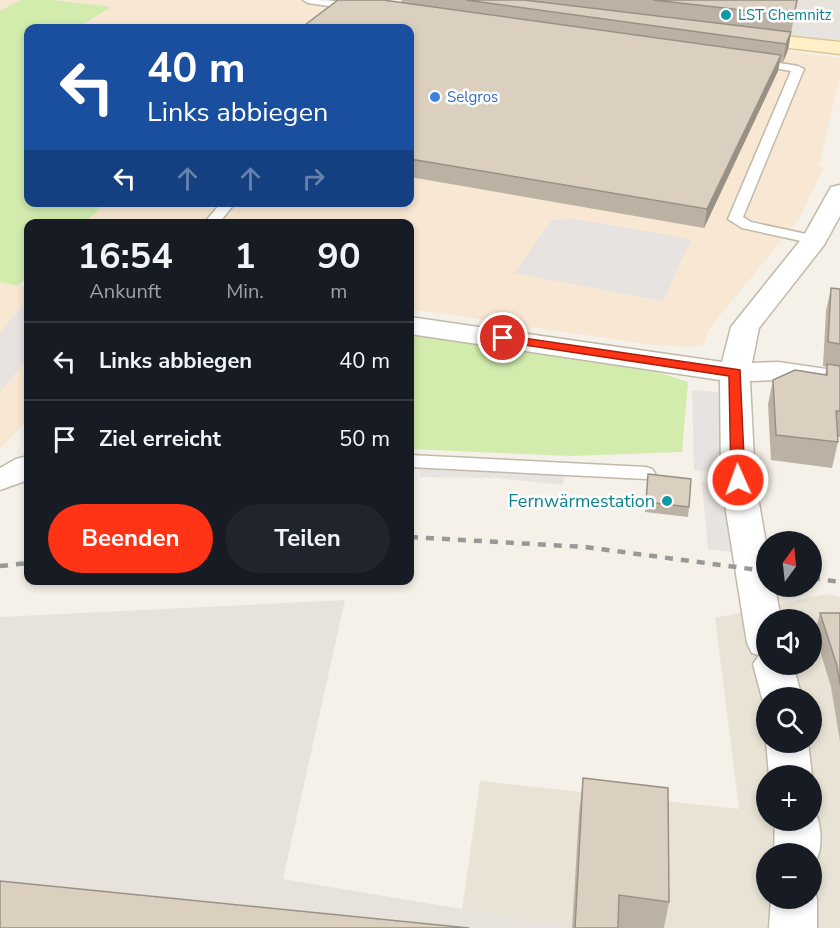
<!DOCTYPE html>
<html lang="de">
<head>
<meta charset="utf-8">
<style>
  :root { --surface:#171b24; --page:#20242c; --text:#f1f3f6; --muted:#9ea1a6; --line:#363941; --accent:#ff3315 }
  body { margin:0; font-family:"Nunito Sans",sans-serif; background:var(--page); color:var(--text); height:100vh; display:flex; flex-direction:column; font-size:22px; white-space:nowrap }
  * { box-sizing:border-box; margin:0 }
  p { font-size:20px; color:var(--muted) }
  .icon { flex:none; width:33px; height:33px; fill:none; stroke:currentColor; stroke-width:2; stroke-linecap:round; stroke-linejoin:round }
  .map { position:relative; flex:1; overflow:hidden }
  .panel { position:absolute; left:24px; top:219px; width:390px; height:366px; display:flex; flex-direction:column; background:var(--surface); border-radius:12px; box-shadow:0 3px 9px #0003 }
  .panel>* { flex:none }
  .top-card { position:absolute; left:24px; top:24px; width:390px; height:183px; border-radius:12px; box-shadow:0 3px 9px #0003; background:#1a4fa0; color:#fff; overflow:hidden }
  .needle { width:39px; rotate:15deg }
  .buttons { position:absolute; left:756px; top:531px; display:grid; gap:12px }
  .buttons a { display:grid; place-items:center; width:66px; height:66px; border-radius:50%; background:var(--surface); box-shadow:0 3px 9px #0003; font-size:30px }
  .pin { position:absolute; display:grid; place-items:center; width:51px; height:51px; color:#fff; margin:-26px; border:3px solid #fff; border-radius:50%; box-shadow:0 2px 6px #0007 }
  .me { position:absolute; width:66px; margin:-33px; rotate:358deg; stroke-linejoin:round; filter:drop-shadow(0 0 4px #0008) }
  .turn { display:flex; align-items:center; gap:21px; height:126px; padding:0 24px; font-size:27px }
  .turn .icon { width:78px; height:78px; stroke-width:2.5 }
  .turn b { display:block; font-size:42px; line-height:51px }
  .lanes { display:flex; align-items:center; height:57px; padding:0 24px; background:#0003; justify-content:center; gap:30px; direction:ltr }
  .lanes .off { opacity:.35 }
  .eta { display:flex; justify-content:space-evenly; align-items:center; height:102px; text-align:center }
  .eta b { font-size:36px; font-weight:700; line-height:42px }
  .primary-button { display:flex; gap:12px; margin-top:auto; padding:12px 24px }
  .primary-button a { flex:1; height:69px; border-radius:36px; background:var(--accent); color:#fff; font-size:24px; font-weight:700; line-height:69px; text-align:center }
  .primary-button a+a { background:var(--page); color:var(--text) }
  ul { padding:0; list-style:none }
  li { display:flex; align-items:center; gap:18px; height:78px; padding:0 24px; border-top:2px solid var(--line) }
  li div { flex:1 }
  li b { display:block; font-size:22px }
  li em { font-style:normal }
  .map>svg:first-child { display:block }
  .residential { fill:#e9e3d6; fill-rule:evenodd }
  .commercial { fill:#f8e7d2; fill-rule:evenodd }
  .industrial { fill:#e8e2dd }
  .green { fill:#d2ecae }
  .parking { fill:#e6e3e0 }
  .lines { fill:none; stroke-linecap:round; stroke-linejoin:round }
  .lane-casing { stroke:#c1b9aa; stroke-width:3 }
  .street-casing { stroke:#c1b9aa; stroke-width:3 }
  .secondary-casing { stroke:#dcc796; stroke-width:3 }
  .lane { fill:#fff; fill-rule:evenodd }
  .street { fill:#fff; fill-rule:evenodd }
  .secondary { fill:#fff0c8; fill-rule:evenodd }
  .rail { stroke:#989898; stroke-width:4.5; stroke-dasharray:8 8; stroke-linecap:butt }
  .wall { fill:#bcb2a4 }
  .shaded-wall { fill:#999186 }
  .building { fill:#dbcfbf; stroke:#999186; stroke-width:1.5 }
  .route { fill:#ff3315; stroke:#a6210e; stroke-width:1.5 }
  .culture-dot { fill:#0f9aa8; stroke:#fff; stroke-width:2 }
  .shop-dot { fill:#3f7fe0; stroke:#fff; stroke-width:2 }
  .labels { text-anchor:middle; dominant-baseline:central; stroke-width:5; stroke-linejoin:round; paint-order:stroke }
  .far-culture-label { font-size:15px; fill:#0d838f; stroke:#fff; text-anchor:start }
  .far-shop-label { font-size:15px; fill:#366cbe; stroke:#fff; text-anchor:start }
  .culture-label { font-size:18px; fill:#0d838f; stroke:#fff; text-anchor:end }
</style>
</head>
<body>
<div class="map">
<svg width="840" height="928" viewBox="0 0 840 928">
  <rect width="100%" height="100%" fill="#f5f1e8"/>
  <!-- residential -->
  <path class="residential" d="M826 594 840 597V928H574L462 910 480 781 739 809 715 618ZM766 620H812V664H766ZM766 698H812V742H766ZM766 776H812V820H766ZM766 854H812V898H766Z"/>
  <!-- commercial -->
  <path class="commercial" d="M0 0H378L840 58V75L819 166 824 167 799 219 709 329 704 344 690 347 646 344 410 309V224H28V276L18 285 28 288V420L0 449ZM28 28H410V202H28Z"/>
  <!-- industrial -->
  <g class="industrial">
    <path d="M582 0H840V43L573 11Z"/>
    <path d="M345 600 283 879 576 928H0V617Z"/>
  </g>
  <!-- green -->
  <g class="green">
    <path d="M20 0H53L111 7 77 28H28V202L106 203 84 223 28 224V276L18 286 0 282V11Z"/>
    <path d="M410 334 655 371 688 382 682 452 570 456 410 449Z"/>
  </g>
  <!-- parking -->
  <g class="parking">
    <path d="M729 21 840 32V40L727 28Z"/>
    <path d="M575 219 691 239 663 301 514 273 552 220Z"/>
    <path d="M22 306 28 307V357L0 392V333Z"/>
    <path d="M692 390 718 392 722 473 694 470Z"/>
    <path d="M419 466 565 471 563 485 497 478 420 477Z"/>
    <path d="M702 482 727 484 738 553 708 549Z"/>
  </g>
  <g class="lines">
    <defs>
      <g id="lane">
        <path d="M303 0C320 0 348 0 362 7L357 10 308 3Z"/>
        <path d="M755 59 798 66 804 69 743 217 751 222 820 237 822 240 820 243 815 244 742 228 728 219 791 71 751 64V60Z"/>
        <path d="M222 202H236L218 224H203Z"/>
        <path d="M410 455 646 467 652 469 655 473 652 477 646 479 410 467Z"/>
      </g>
      <g id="street">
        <path d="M840 185V216L824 245 759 328 752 363 778 362 840 371V389L778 380 750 381 755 480 766 543V586H775L781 620H766V664H793L802 698H766V707L762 698 753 664 759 655 752 653 747 643 721 480 720 380 410 334V317L722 362 731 327 803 237 831 187Z"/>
        <path d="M28 456V480L0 490V468L16 459Z"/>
        <path d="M766 741 808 742 812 776V778V776H769Z"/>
        <path d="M812 807C823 822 824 853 812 868V854H774L775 820H812Z"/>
        <path d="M812 885 817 898V928H769L771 898H812Z"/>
      </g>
      <path id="secondary" d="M746 32 840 42V54L739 42 736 38 739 34Z"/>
    </defs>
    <!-- lane casing -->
    <use href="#lane" class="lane-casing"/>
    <!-- street casing -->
    <use href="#street" class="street-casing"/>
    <!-- secondary casing -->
    <use href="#secondary" class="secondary-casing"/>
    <!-- lane -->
    <use href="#lane" class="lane"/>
    <!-- street -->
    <use href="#street" class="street"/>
    <!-- secondary -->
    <use href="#secondary" class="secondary"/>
    <!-- rail -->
    <g class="rail">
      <path d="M410 537 585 547 766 571"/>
      <path d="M0 566 28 563"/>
      <path d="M812 578 840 582"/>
    </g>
  </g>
  <!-- wall -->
  <g class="wall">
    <path d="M401 0H797L788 50 783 62H780L778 71 704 228 410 177V28Z"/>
    <path d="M831 288 840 289V437H838V442L832 468 771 460 768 404 773 380 825 374 827 367 823 366 826 311Z"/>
    <path d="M648 474 689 507 688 517 645 512Z"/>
    <path d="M820 613H840V741L831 687 815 634Z"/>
    <path d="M583 778 669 902 664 928H572L579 815Z"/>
  </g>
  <!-- shaded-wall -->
  <g class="shaded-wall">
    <path d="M791 32 788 50 783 62 786 44Z"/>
    <path d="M781 55 778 71 704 228 707 209Z"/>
  </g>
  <!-- building -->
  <g class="building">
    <path d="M338 0H383L781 55 707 209 410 159V28H301Z"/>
    <path d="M466 0H524L791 32 786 44Z"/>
    <path d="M653 0H797L794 16Z"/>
    <path d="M831 288 840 289V344L828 342Z"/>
    <path d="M827 364 840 366V411H836L838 442 776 435 773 380 795 370 827 375Z"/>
    <path d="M648 474 691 479 689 507 646 502Z"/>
    <path d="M820 613H840V685L837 666Z"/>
    <path d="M583 778 668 788 669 902 619 895 618 928H575Z"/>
    <path d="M0 881 469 928H0Z"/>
  </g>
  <!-- route -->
  <path class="route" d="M503 335 740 370 745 480 738 485 731 480 729 376 498 341 497 338Z"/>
  <!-- markers -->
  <g class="culture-dot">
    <circle cx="726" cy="15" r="6"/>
    <circle cx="667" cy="501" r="6"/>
  </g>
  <circle class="shop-dot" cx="435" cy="97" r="6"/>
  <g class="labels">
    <!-- far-culture labels -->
    <g class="far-culture-label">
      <text x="738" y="15">LST Chemnitz</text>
    </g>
    <!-- far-shop labels -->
    <g class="far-shop-label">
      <text x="447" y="97">Selgros</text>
    </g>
    <!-- culture labels -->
    <g class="culture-label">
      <text x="655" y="501">Fernwärmestation</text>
    </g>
  </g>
</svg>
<div class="buttons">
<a><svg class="needle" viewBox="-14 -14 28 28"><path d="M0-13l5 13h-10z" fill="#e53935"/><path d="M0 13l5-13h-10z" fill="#9ea1a6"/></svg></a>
<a><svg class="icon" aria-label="sound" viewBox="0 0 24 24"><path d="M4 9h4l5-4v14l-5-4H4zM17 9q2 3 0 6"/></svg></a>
<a><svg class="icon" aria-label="search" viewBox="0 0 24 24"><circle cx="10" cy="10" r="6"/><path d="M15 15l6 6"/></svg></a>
<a>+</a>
<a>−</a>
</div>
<div class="pin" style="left:503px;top:338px;background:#d93025"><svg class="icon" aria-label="arrive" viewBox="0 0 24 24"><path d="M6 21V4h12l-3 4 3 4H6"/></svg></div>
<svg class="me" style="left:738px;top:480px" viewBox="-20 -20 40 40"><circle r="17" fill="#ff3315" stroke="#fff" stroke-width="3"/><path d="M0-11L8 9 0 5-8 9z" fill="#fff"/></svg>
<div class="top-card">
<div class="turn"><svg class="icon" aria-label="left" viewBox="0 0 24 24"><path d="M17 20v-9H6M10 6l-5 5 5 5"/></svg><div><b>40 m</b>Links abbiegen</div></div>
<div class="lanes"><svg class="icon" aria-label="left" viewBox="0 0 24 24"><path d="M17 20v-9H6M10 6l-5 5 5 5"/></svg><svg class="icon off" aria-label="ahead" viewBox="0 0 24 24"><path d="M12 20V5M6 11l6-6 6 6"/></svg><svg class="icon off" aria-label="ahead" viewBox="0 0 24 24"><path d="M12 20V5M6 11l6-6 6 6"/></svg><svg class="icon off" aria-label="right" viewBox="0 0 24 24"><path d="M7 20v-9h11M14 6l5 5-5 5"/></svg></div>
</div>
<section class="panel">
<div class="eta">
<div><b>16:54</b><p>Ankunft</p></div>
<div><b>1</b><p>Min.</p></div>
<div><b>90</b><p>m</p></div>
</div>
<ul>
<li><svg class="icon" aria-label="left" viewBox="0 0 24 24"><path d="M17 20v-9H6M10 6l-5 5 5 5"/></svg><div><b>Links abbiegen</b></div><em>40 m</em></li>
<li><svg class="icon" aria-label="arrive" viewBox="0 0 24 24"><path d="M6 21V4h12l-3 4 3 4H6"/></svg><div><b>Ziel erreicht</b></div><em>50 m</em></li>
</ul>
<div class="primary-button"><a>Beenden</a><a>Teilen</a></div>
</section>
</div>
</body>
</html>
